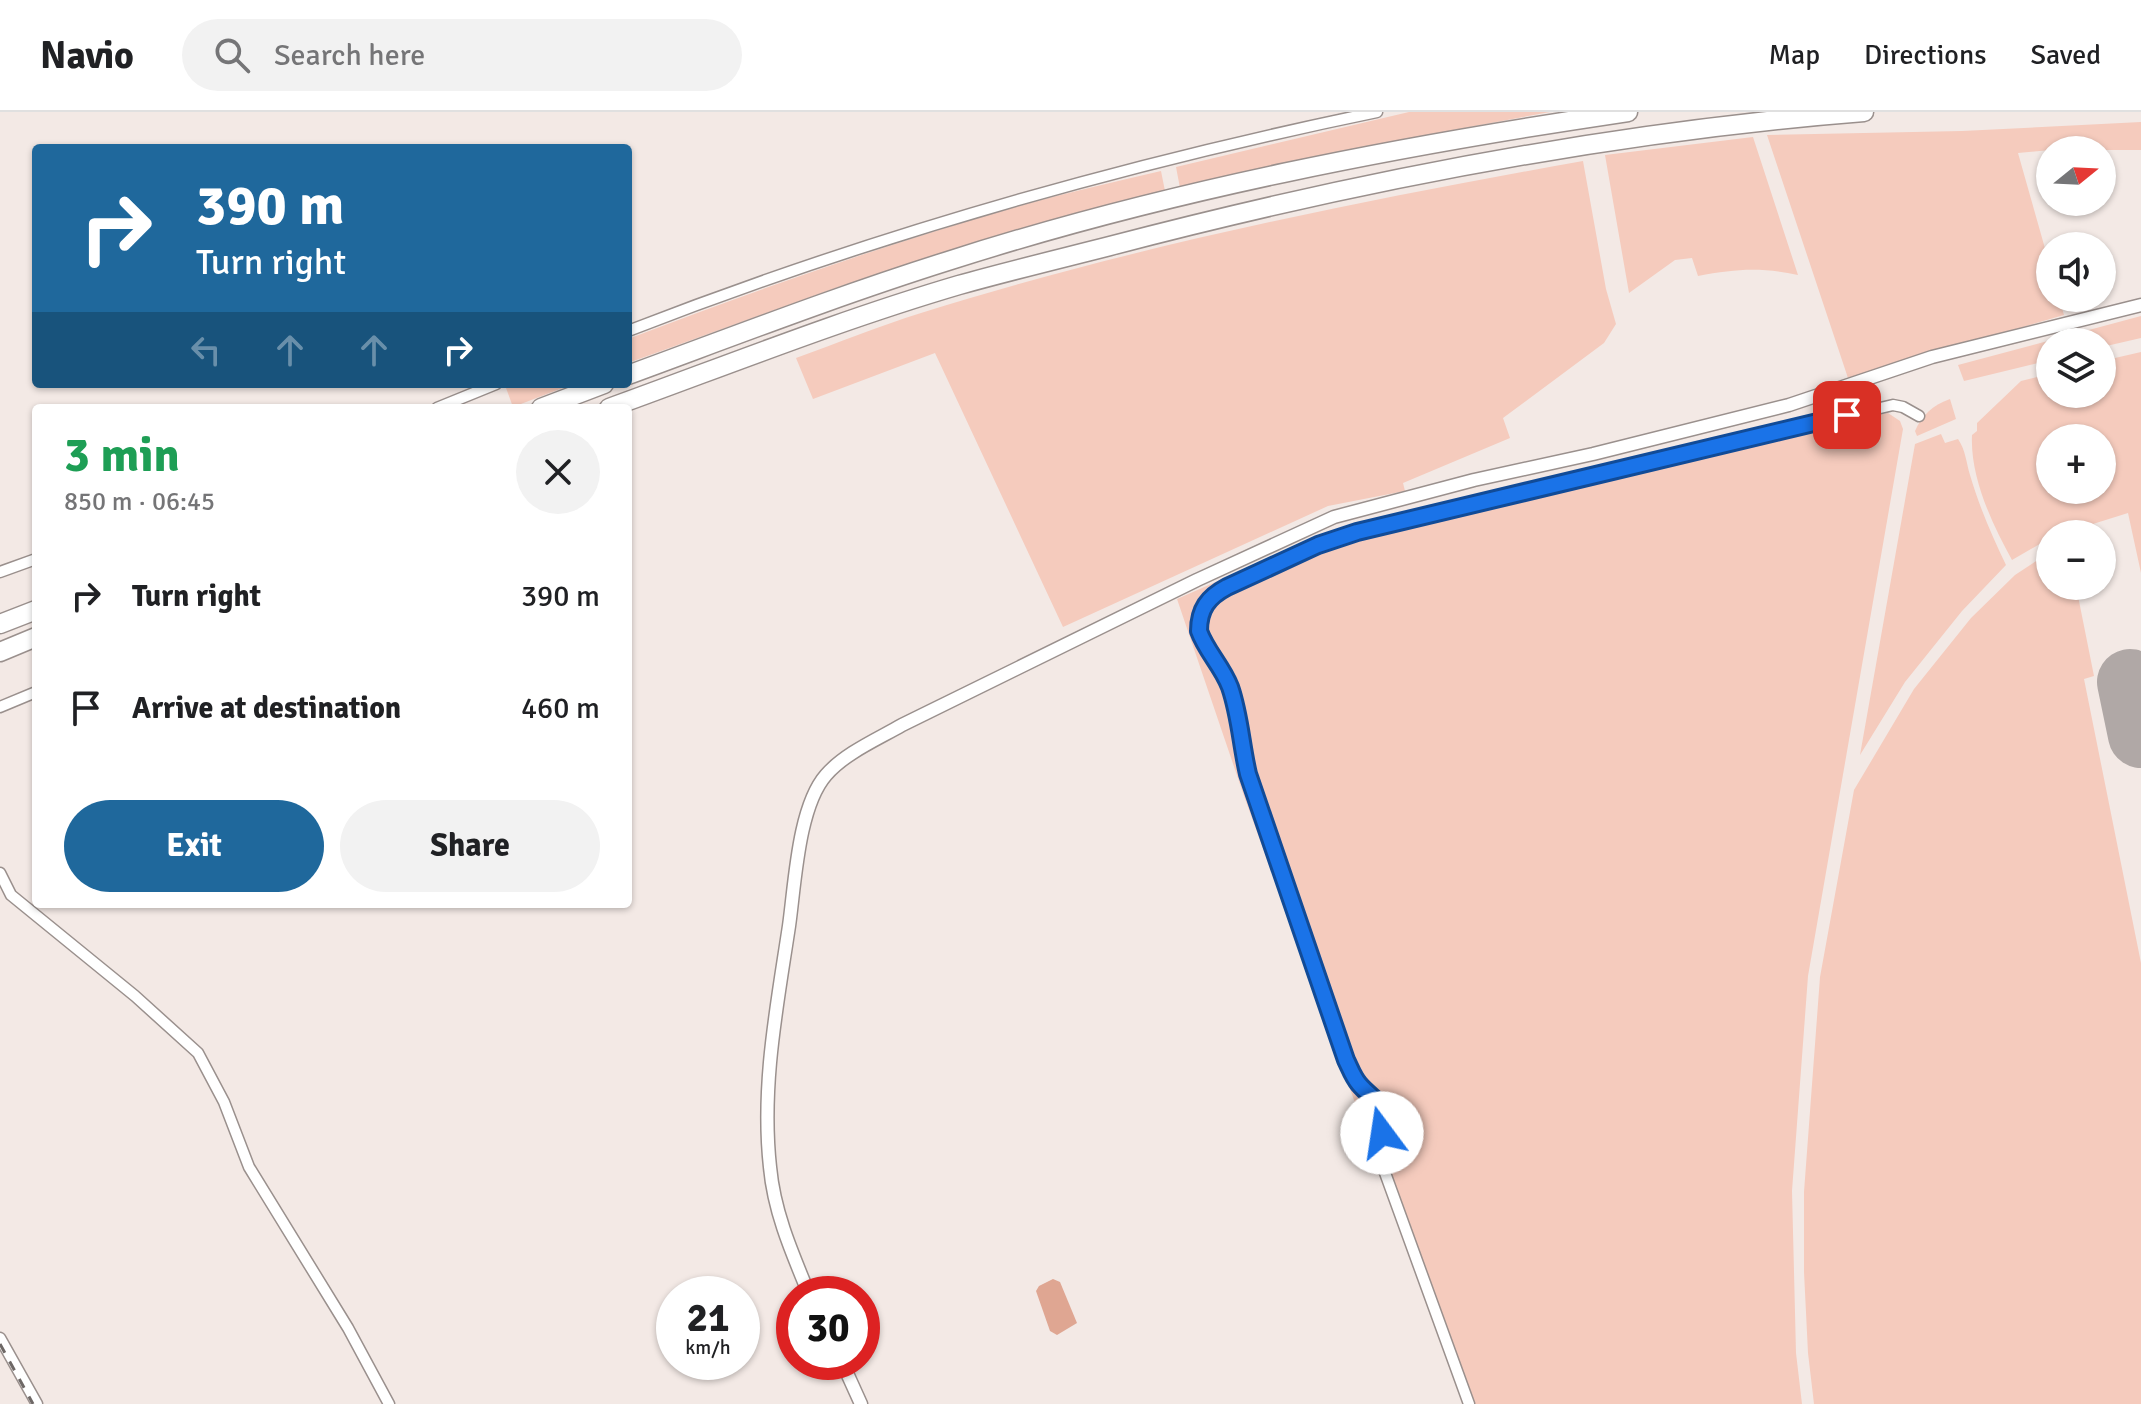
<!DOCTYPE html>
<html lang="en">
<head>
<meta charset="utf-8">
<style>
  :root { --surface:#fff; --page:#f2f2f2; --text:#202124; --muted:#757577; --line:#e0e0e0; --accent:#1f689c }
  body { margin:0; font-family:Signika,sans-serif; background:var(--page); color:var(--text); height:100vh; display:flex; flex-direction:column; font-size:30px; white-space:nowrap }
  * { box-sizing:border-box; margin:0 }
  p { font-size:26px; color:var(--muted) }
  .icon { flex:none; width:44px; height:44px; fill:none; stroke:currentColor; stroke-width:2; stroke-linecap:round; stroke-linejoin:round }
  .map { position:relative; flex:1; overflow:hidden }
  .panel { position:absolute; left:32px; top:292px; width:600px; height:504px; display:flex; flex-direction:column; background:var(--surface); border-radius:8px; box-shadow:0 2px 6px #0004 }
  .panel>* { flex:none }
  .hud { position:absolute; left:32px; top:32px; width:600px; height:244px; border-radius:8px; box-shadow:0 2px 6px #0004; background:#1f689c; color:#fff; overflow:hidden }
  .needle { width:52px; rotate:72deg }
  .buttons { position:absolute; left:2036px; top:24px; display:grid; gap:16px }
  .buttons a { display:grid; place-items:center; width:80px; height:80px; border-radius:50%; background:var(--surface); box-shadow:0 2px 6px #0004; font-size:40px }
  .speed { position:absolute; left:656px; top:1164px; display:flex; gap:16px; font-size:40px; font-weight:700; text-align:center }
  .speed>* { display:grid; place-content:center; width:104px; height:104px; border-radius:50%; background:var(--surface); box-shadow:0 2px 6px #0004; line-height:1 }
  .speed small { font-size:20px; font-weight:400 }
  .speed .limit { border:12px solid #d22; background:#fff; color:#111 }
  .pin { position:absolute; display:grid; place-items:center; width:68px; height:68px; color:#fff; margin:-34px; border-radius:16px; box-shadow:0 4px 12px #0006 }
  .me { position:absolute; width:88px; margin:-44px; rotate:346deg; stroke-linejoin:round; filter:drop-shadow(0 0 6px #0008) }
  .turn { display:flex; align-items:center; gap:28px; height:168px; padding:0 32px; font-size:36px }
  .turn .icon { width:104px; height:104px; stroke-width:2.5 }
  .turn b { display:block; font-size:56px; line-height:68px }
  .lanes { display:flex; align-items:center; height:76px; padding:0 32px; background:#0003; justify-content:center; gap:40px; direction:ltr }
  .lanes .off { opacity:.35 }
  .round { display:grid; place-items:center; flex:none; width:84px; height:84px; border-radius:42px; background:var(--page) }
  .overview { display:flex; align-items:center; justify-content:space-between; height:136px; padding:0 32px }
  h1 { font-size:48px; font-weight:800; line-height:60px; color:#1e9e55 }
  .primary-button { display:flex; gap:16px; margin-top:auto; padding:16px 32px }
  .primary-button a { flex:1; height:92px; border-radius:48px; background:var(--accent); color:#fff; font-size:32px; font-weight:800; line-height:92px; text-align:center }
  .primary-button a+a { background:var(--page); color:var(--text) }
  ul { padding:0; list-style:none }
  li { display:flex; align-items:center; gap:24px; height:112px; padding:0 32px }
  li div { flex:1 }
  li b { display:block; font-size:30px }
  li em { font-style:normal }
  header { display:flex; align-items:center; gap:48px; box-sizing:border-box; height:112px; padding:0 40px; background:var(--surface); border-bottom:2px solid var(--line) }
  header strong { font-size:38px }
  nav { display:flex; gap:44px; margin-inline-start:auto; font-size:28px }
  .search { width:560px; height:72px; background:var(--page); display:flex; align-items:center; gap:20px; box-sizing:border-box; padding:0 28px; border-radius:44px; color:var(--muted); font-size:30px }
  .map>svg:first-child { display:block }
  .green { fill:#f5cbbd; fill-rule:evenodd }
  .water { fill:#dfa692 }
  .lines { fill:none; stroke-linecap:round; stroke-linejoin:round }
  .runway { stroke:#b0a8a6; stroke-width:66 }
  .minor-casing { stroke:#9a908d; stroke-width:13 }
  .tertiary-casing { stroke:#9a908d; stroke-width:15 }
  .trunk-casing { stroke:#9a908d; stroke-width:21 }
  .minor { stroke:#fff; stroke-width:10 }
  .tertiary { stroke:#fff; stroke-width:12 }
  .trunk { stroke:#fff; stroke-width:18 }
  .rail { stroke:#6e6866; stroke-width:3; stroke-dasharray:10 10; stroke-linecap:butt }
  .route-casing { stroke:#114b97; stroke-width:20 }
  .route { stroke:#1a73e8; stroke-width:14 }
</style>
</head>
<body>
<header>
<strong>Navio</strong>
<div class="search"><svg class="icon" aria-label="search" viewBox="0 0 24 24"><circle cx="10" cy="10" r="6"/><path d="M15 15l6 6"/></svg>Search here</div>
<nav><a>Map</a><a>Directions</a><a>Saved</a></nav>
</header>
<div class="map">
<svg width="2141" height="1292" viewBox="0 0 2141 1292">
  <rect width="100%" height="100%" fill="#f3e9e5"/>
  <!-- green -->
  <g class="green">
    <path d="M1409 0H1550L1352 37 1180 76 1176 55Z"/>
    <path d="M2141 10V38H2050L2018 41 2050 154V186H2059L2064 203 1848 266 1767 23 1962 19Z"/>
    <path d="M1753 25 1798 163C1760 155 1736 157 1698 164L1692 146 1675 148 1629 181 1605 43Z"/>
    <path d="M1583 49 1606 177 1616 212 1604 231 1503 306 1510 326 1403 371 1405 379 1328 394 1063 515 935 241 813 287 796 246C838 231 879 214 921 201 1138 133 1360 89 1583 49Z"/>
    <path d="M1161 59 1165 79 937 144 841 174 628 251V227C756 178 887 132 1019 94 1066 81 1114 70 1161 59Z"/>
    <path d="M2141 204V226L2102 235V230H2050V248L1964 269 1958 253Z"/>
    <path d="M2141 240V461L2128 401 2061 422H2050V426L2012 448C1992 412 1970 365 1972 323L1977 319V311L2021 269 2050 262V282H2102V249ZM2050 326H2102V378H2050Z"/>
    <path d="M516 272H573L513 295 506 276Z"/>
    <path d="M1950 287 1956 307 1917 324 1915 319C1922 303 1933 293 1950 287Z"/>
    <path d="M1888 301 1900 309 1903 317 1808 864 1792 1079 1796 1241 1802 1292H1464L1244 684 1177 487 1320 424 1380 405 1705 334Z"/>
    <path d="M1941 322 1945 331 1958 327C1966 339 1966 350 1970 363 1979 394 1992 424 2006 453L1962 499 1905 570 1860 643 1915 332Z"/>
    <path d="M2050 440V474H2076L2094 564 2084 567 2141 851V1292H1814L1808 1241 1804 1160V1080L1820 865 1854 678 1914 577 1971 506 2015 463Z"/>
  </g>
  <!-- water -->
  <path class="water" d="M1053 1167 1060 1170 1077 1211 1057 1223 1050 1219 1036 1179 1039 1174Z"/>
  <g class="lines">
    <!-- runway -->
    <path class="runway" d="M2130 570 2141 623"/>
    <defs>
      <g id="minor">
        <path d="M628 219C872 124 1120 53 1377 0"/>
        <path d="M437 296 496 272"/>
        <path d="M0 460 36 447"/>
        <path d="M0 595 36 580"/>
        <path d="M0 761 11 783 135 884 198 941 224 990 249 1055 348 1216 389 1292"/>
        <path d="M0 1226 37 1292"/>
        <path d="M1469 1292 1380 1047 1384 999 1379 989 1355 967 1346 948C1315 852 1277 758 1248 662 1241 638 1243 614 1235 591 1232 581 1229 571 1224 562 1213 540 1191 525 1202 498 1213 472 1327 429 1357 420L1893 293 1903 295 1919 304"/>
      </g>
      <g id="tertiary">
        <path d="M809 1182C792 1141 774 1100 770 1055 761 974 777 894 789 814 795 772 798 695 826 663 845 641 878 627 902 613L1197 468 1334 405 1474 368 1593 342 1789 293 1932 245 2141 193"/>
        <path d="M842 1250 861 1292"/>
      </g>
      <g id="trunk">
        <path d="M628 263C734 224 840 183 948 149 1169 78 1399 34 1628 0"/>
        <path d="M541 296 604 272"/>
        <path d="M609 296C725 254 840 208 959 173 1009 159 1059 147 1110 134 1358 69 1609 20 1864 0"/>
        <path d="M0 512 36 498"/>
        <path d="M0 540 36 525"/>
      </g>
    </defs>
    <!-- minor casing -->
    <use href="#minor" class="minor-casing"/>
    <!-- tertiary casing -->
    <use href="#tertiary" class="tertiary-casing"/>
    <!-- trunk casing -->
    <use href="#trunk" class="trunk-casing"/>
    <!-- minor -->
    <use href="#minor" class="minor"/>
    <!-- tertiary -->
    <use href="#tertiary" class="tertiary"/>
    <!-- trunk -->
    <use href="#trunk" class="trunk"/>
    <!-- rail -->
    <path class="rail" d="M0 1232 33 1292"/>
  </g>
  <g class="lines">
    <defs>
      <path id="route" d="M1382 1021C1390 990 1375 991 1359 972 1353 965 1350 956 1346 948L1248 662C1241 632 1240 604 1230 575 1222 554 1206 539 1199 519 1199 497 1208 485 1227 475L1318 433 1357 420 1847 303"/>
    </defs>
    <!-- route casing -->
    <use href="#route" class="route-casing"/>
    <!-- route -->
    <use href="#route" class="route"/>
  </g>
</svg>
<div class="buttons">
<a><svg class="needle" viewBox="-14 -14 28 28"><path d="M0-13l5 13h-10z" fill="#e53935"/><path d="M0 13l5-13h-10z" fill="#757577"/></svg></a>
<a><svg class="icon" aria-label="sound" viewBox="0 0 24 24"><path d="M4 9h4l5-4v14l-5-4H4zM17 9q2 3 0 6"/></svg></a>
<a><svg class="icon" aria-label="layers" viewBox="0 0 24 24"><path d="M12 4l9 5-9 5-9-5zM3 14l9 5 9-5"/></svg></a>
<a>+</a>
<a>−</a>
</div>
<div class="speed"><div>21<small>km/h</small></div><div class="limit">30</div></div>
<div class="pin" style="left:1847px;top:303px;background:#d93025"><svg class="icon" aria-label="arrive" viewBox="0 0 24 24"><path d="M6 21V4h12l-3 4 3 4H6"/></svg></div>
<svg class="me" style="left:1382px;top:1021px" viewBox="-20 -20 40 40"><circle r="19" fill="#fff"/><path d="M0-13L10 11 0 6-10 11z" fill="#1a73e8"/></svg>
<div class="hud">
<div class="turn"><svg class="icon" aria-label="right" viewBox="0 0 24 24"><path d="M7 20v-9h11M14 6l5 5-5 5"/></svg><div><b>390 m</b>Turn right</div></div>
<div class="lanes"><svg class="icon off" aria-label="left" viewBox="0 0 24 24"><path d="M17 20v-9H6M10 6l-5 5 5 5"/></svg><svg class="icon off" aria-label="ahead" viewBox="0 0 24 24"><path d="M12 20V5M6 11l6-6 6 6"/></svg><svg class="icon off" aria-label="ahead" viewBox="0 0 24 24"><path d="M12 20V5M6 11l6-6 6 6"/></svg><svg class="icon" aria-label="right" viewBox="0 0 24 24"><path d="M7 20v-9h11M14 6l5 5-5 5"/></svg></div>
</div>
<section class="panel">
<div class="overview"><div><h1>3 min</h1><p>850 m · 06:45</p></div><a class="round"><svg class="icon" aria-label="close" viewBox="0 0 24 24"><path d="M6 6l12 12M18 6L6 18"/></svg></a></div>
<ul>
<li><svg class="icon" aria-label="right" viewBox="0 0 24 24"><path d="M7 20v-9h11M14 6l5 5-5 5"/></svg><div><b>Turn right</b></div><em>390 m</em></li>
<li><svg class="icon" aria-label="arrive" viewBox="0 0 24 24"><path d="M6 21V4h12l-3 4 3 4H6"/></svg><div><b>Arrive at destination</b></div><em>460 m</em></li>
</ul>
<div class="primary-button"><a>Exit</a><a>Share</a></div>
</section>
</div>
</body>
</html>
